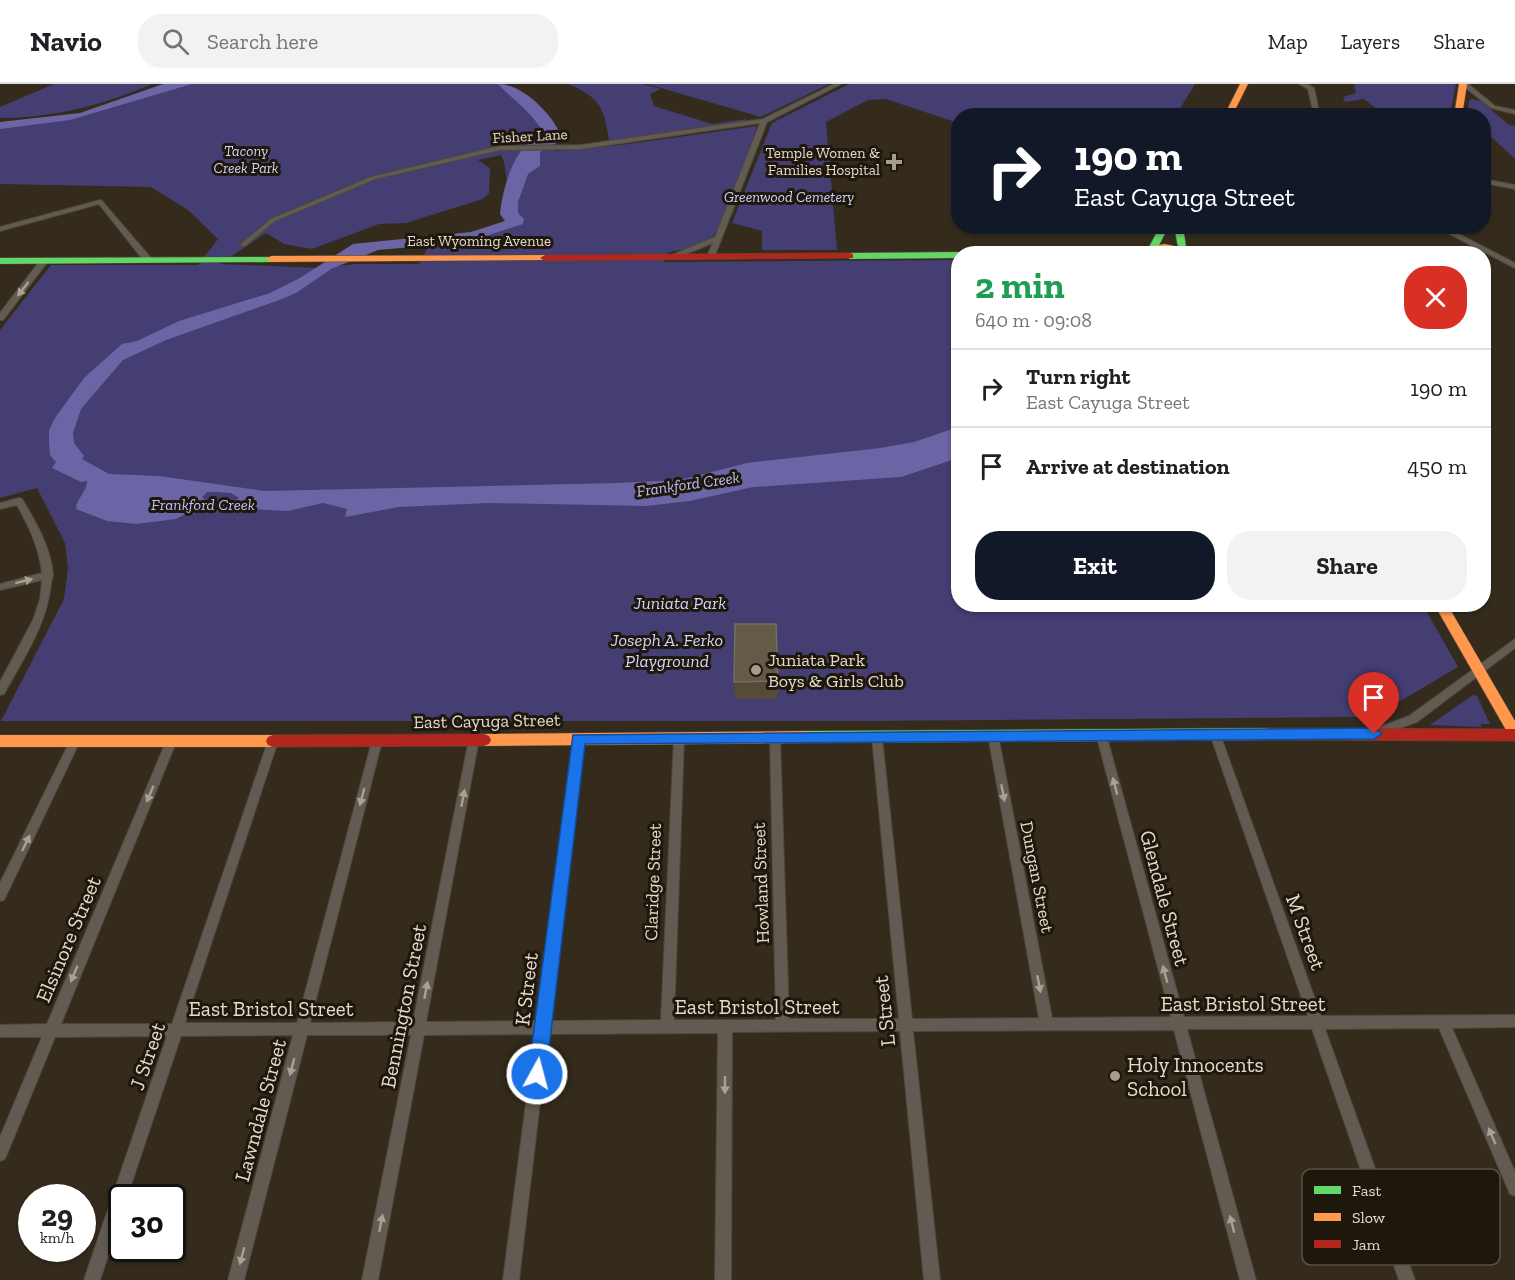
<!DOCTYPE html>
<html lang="en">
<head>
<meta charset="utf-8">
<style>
  :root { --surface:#fff; --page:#f2f2f2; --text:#202124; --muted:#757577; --line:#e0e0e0; --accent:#111827 }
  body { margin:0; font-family:"Zilla Slab",serif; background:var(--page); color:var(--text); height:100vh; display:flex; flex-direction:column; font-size:22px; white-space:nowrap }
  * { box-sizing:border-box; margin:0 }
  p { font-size:20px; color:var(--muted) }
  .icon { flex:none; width:33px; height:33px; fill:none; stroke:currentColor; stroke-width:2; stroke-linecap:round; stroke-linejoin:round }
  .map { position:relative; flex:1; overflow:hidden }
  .drawer { position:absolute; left:951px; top:162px; width:540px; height:366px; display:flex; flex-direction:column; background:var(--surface); border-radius:24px; box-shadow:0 2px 4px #0004 }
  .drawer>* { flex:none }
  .guide { position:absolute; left:951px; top:24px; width:540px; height:126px; border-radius:24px; box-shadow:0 2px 4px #0004; background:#111827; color:#fff; overflow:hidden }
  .speed { position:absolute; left:18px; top:1100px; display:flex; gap:12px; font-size:30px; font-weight:700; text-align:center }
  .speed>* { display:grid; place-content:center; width:78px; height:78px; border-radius:50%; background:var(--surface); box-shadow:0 2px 4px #0004; line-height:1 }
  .speed small { font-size:15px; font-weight:400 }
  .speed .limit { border:3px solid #111; border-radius:9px; background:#fff; color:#111 }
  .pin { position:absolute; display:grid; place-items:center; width:51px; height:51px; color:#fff; margin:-62px -26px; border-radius:50% 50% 50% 0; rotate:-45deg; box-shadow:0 0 6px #0007 }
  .pin .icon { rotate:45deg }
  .me { position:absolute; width:66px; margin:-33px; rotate:7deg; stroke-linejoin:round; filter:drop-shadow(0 0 4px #0008) }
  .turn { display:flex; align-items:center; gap:21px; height:126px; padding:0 24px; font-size:27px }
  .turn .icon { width:78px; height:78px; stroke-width:2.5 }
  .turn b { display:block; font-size:42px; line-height:51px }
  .round { display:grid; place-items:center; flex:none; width:63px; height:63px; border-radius:24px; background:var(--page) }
  .summary { display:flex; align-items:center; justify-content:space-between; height:102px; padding:0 24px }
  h1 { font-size:36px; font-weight:700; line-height:45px; color:#1e9e55 }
  .primary-button { display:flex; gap:12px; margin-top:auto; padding:12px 24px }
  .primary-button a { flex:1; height:69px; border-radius:24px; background:var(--accent); color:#fff; font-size:24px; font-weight:700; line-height:69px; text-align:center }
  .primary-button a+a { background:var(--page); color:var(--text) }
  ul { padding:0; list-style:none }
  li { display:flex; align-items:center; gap:18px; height:78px; padding:0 24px; border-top:2px solid var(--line) }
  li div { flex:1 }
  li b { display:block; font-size:22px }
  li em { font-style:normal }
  header { display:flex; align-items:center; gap:36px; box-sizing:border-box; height:84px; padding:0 30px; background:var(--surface); border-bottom:2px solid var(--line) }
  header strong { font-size:28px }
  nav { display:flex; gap:33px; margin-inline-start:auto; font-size:21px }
  .search { width:420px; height:54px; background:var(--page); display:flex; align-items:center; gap:15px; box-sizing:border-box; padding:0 21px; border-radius:24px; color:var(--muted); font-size:22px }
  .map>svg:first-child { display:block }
  .green { fill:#443e72; fill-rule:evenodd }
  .water { fill:#6b65a5; fill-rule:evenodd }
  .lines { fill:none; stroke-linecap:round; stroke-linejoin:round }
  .street-casing { stroke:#4f473c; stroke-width:2 }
  .fast-casing { stroke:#4f473c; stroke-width:1 }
  .slow-casing { stroke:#4f473c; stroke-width:1 }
  .jam-casing { stroke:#4f473c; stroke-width:1 }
  .street { fill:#625b52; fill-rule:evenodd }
  .fast { fill:#63d668; fill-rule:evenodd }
  .slow { fill:#ff974d; fill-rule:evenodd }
  .jam { fill:#b3261e; fill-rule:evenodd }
  .wall { fill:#554b38 }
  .building { fill:#645a48; stroke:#786e5d; stroke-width:1.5 }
  .oneway { fill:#aaa195 }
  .route { fill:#1a73e8; stroke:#114b97; stroke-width:1.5 }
  .poi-dot { fill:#a69d8f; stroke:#1e170c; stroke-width:2 }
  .labels { text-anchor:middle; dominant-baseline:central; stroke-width:6; stroke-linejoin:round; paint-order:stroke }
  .far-street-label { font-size:15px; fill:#e4dacc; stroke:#1e170c }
  .far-park-label { font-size:15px; font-style:italic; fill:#d3d3fb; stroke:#1e170c }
  .far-poi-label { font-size:15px; fill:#e4dacc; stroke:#1e170c; text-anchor:end }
  .far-water-label { font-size:16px; font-style:italic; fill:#c2c1fd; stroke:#1e170c }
  .park-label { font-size:18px; font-style:italic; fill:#d3d3fb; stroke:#1e170c }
  .poi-label { font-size:18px; fill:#e4dacc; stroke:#1e170c; text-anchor:start }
  .street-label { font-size:18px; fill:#e4dacc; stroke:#1e170c }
  .near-street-label { font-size:21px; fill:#e4dacc; stroke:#1e170c }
  .near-poi-label { font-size:21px; fill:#e4dacc; stroke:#1e170c; text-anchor:start }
  .key { fill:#1e170c; stroke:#595246; stroke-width:1.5 }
  .key-label { font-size:16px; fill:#e4dacc }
</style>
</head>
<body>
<header>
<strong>Navio</strong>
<div class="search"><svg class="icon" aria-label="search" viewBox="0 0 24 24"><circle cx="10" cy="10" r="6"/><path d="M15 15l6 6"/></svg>Search here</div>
<nav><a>Map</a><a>Layers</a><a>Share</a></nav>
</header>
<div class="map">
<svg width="1515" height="1196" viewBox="0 0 1515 1196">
  <rect width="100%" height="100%" fill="#342b1d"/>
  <!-- green -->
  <g class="green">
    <path d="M54 0H152C104 21 52 34 0 34V23Z"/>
    <path d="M166 0H506L556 52 555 67 621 61 757 42C751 62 723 145 711 155 700 164 680 165 667 169L664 178 958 176V520L1423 521 1458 583 1402 616 1355 633 871 637H1L64 515 68 484 65 459 37 404 0 414V246L51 181H198L218 155 188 126 151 103 0 100V42L70 33ZM501 71 504 78 513 137 459 158 428 163 419 180H356L319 184 220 180 266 149 284 160 312 165 379 140 406 139 483 115 489 109 490 84 478 76Z"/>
    <path d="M568 0H643L661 5 650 10 654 22 712 40 747 35 742 40 609 57C604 24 601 14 568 0Z"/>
    <path d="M647 0H829L761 33Z"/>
    <path d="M849 0H1195L1176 31 958 32V39L886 15 868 16 826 38 837 166H762V147L732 139 772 39Z"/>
    <path d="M1354 0H1456L1450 31H1384L1364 15 1345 18 1343 13 1356 9Z"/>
    <path d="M1470 15 1481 17 1509 41 1515 42V75L1484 46V32L1466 31Z"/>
    <path d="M1473 611 1477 612 1490 640H1481V643L1430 641Z"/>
  </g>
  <!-- water -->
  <g class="water">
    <path d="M163 0H192L70 36 0 45V38L80 29Z"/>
    <path d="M498 0C523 0 551 29 561 51L556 59 540 68V82L528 90 518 118V129L524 135 523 140 467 158 378 166 331 185 296 209 282 215 166 256 123 276 81 325 73 349 74 359 84 372 82 375 109 390 159 392 264 407 617 399 680 396 747 379 880 364 914 358 958 343V374L901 393 753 403 690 417 646 422 489 419 399 423 345 433 347 425 323 419 288 427 251 425 208 428 195 425 176 435 136 440 107 437 76 425C77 413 87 408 87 397L81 398 52 384 56 378 50 371 49 359V346L55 334 84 294 122 260 137 257 179 237 270 209 300 194 353 160 471 148 505 137 500 130C502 108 512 70 531 57L529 56H539L544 52C540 35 511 14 498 0ZM217 408 231 409 239 414C226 422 212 424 202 413L207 408Z"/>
  </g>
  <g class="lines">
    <defs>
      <g id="street">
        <path d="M834 0H841L767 38 714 174 707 172 713 159 674 175 667 173 715 153 760 39 581 65 500 66 375 95 275 137 245 162 240 161 271 135 371 93 500 62 581 61 763 35Z"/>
        <path d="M1299 0H1307L1314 4 1320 32H1314L1308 5Z"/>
        <path d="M1461 0H1468L1495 22 1515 26V30L1491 24Z"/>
        <path d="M1484 95 1515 101V105L1484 99Z"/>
        <path d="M100 116 102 117 150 173V177H144L99 120 0 147V143Z"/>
        <path d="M1434 142H1443L1515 179V184Z"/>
        <path d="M42 174 49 176 3 236H0V229Z"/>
        <path d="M19 414 22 415C36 438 51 464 53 491 53 494 51 497 51 500 47 541 23 575 4 610L0 611V598L33 536 40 515 42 496 0 506V500L42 489C39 463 29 443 17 421L0 425V419Z"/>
        <path d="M1515 555V564L1417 638 1375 653 1371 652 1370 649 1371 646 1409 632Z"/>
        <path d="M1101 646 1105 647 1106 650 1184 933 1308 932 1210 650 1211 647H1219L1220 650 1321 932 1515 931V943L1452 944 1515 1088V1112L1510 1110 1439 944 1325 945 1415 1196H1399L1312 945H1187L1256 1196H1240L1174 946 913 947 940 1196H924L900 947 732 948 731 1196H715L718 949 548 950 519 1196H503L535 950 424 951 378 1196H362L411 951H307L244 1196H228L293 951 181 952 127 1113H122V1130L100 1196H84L167 952 55 953 5 1075 0 1077V1053L42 953H0V941L47 940 168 653H176L177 656 61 940H172L268 657 269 654H277L278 657 185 939H297L372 657 373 654H381L382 657 310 939 413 938 469 655 470 652H478L479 655 426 938 536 937 573 655 574 652H582L583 655 550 937 661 936 674 654 675 651H683L684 654 674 936H776L770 654 771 651H779L780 654 789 935H899L872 653 873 650H881L882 653 912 935 1039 934 988 651 989 648H997L998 651 1052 934 1171 933 1096 650 1097 647Z"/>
        <path d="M75 653 79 654 80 657 4 816 0 817V799L70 657 71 654Z"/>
      </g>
      <g id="fast">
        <path d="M1160 142H1169L1157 165H1151L1149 163Z"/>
        <path d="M1174 142H1183L1187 170 1179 168Z"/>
        <path d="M1437 142H1445V144L1441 147Z"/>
        <path d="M958 168 962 170H958V174L850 175 845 172 850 169Z"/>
        <path d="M274 173 276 175 271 178 0 180V174Z"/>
        <path d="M1268 644 1273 646 1275 650 1273 654 1268 656 808 659 803 657 801 653 803 649 808 647Z"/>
      </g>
      <g id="slow">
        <path d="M1240 0H1248L1232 32H1224Z"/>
        <path d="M1459 0H1467L1462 32H1454Z"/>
        <path d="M1165 160 1179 163 1190 170H1178L1165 165 1151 170H1104Z"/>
        <path d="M545 171 548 172V176L271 178 266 175 271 172Z"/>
        <path d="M1434 520H1447L1515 637V654L1510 653Z"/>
        <path d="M808 647 813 649 815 653 813 657 808 659 484 662 479 660 477 656 479 652 484 650Z"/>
        <path d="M0 651H273L278 653 280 657 278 661 273 663H0Z"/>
      </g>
      <g id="jam">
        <path d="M850 169 853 170V174L545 177 540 174 545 171Z"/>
        <path d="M1268 644 1515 645V657L1268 656 1263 654 1261 650 1263 646Z"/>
        <path d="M484 650 489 652 491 656 489 660 484 662 273 663 268 661 266 657 268 653 273 651Z"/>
      </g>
    </defs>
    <!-- street casing -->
    <use href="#street" class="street-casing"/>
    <!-- fast casing -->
    <use href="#fast" class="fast-casing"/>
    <!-- slow casing -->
    <use href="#slow" class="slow-casing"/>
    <!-- jam casing -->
    <use href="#jam" class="jam-casing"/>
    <!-- street -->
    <use href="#street" class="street"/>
    <!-- fast -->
    <use href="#fast" class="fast"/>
    <!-- slow -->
    <use href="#slow" class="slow"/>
    <!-- jam -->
    <use href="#jam" class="jam"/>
  </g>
  <!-- wall -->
  <path class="wall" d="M778 597 777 615H735L734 598Z"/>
  <!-- building -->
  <path class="building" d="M735 540H776L778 597 734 598Z"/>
  <!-- one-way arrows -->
  <defs><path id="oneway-solid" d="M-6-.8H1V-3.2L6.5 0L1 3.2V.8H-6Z" transform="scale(1.5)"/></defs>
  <g class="oneway">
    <use href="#oneway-solid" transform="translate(23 205) rotate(128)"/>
    <use href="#oneway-solid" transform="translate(24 497) rotate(-14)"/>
    <use href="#oneway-solid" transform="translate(1115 702) rotate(-105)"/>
    <use href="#oneway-solid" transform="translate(1003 709) rotate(79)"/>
    <use href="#oneway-solid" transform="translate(150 710) rotate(113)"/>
    <use href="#oneway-solid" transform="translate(362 713) rotate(105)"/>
    <use href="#oneway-solid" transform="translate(463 714) rotate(-79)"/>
    <use href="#oneway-solid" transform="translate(26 759) rotate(-64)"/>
    <use href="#oneway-solid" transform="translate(74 890) rotate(113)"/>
    <use href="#oneway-solid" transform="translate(1165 890) rotate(-105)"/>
    <use href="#oneway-solid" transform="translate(1039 900) rotate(79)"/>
    <use href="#oneway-solid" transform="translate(426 906) rotate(-79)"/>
    <use href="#oneway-solid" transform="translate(292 983) rotate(105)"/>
    <use href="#oneway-solid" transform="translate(725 1001) rotate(90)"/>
    <use href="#oneway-solid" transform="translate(1492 1052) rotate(-113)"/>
    <use href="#oneway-solid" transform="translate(381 1139) rotate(-79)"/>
    <use href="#oneway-solid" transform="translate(1232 1140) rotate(-105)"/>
    <use href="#oneway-solid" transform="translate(242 1172) rotate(105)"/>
  </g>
  <!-- route -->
  <path class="route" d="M1374 644 1382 650 1374 655 585 660 546 990 543 996 537 999 530 996 528 990 573 651Z"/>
  <!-- markers -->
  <g class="poi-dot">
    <path d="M891 69h6v6h6v6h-6v6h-6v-6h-6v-6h6z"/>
    <circle cx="756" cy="586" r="6"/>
    <circle cx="1115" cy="992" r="6"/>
  </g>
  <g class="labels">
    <!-- far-street labels -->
    <g class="far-street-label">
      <text transform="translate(530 52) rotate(-3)">Fisher Lane</text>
      <text x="479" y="157">East Wyoming Avenue</text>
    </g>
    <!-- far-park labels -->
    <g class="far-park-label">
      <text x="246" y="67">Tacony<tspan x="246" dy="17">Creek Park</tspan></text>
      <text x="789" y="113">Greenwood Cemetery</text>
    </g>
    <!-- far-poi labels -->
    <g class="far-poi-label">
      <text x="880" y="69">Temple Women &amp;<tspan x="880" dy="17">Families Hospital</tspan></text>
    </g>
    <!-- far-water labels -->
    <g class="far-water-label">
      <text transform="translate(688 400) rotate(-8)">Frankford Creek</text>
      <text x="203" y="420">Frankford Creek</text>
    </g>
    <!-- park labels -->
    <g class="park-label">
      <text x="680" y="519">Juniata Park</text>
      <text x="667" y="556">Joseph A. Ferko<tspan x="667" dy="21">Playground</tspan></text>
    </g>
    <!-- poi labels -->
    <g class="poi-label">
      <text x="768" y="576">Juniata Park<tspan x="768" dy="21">Boys &amp; Girls Club</tspan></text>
    </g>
    <!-- street labels -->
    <g class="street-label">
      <text transform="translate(487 637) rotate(-1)">East Cayuga Street</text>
      <text transform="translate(1037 793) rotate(79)">Dungan Street</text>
      <text transform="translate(653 798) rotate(-88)">Claridge Street</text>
      <text transform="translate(761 799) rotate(-92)">Howland Street</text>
    </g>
    <!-- near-street labels -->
    <g class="near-street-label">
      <text transform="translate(1165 814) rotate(75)">Glendale Street</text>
      <text transform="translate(1306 848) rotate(70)">M Street</text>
      <text transform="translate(68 855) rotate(-67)">Elsinore Street</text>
      <text transform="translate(526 905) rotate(-83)">K Street</text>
      <text x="1243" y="919">East Bristol Street</text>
      <text transform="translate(403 922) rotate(-79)">Bennington Street</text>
      <text x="757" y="922">East Bristol Street</text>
      <text x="271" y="924">East Bristol Street</text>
      <text transform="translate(884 927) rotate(-96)">L Street</text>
      <text transform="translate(147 972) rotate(-71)">J Street</text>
      <text transform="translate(260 1026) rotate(-75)">Lawndale Street</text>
    </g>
    <!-- near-poi labels -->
    <g class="near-poi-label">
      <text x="1127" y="980">Holy Innocents<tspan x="1127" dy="24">School</tspan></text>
    </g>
  </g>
  <!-- legend -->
  <rect x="1302" y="1085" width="198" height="96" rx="9" class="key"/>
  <rect x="1314" y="1102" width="27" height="8" fill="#63d668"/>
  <rect x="1314" y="1129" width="27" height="8" fill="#ff974d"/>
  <rect x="1314" y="1156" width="27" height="8" fill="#b3261e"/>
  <g class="key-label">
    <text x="1352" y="1112">Fast</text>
    <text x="1352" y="1139">Slow</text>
    <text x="1352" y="1166">Jam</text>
  </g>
</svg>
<div class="speed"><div>29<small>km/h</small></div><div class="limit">30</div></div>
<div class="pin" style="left:1374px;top:650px;background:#d93025"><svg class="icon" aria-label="arrive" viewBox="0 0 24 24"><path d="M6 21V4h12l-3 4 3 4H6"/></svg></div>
<svg class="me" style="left:537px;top:990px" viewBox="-20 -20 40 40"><circle r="17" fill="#1a73e8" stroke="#fff" stroke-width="3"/><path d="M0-11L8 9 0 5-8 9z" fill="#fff"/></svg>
<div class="guide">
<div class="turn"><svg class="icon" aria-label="right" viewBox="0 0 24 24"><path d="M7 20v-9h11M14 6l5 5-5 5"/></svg><div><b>190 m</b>East Cayuga Street</div></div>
</div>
<section class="drawer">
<div class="summary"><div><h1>2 min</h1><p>640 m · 09:08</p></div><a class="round" style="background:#d93025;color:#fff"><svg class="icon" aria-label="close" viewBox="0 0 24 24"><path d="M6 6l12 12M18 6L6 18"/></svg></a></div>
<ul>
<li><svg class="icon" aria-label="right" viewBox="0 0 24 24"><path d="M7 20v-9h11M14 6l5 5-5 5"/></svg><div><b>Turn right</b><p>East Cayuga Street</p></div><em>190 m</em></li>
<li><svg class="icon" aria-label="arrive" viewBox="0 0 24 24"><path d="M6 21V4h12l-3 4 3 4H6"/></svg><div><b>Arrive at destination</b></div><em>450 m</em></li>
</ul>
<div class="primary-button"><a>Exit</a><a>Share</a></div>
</section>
</div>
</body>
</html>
